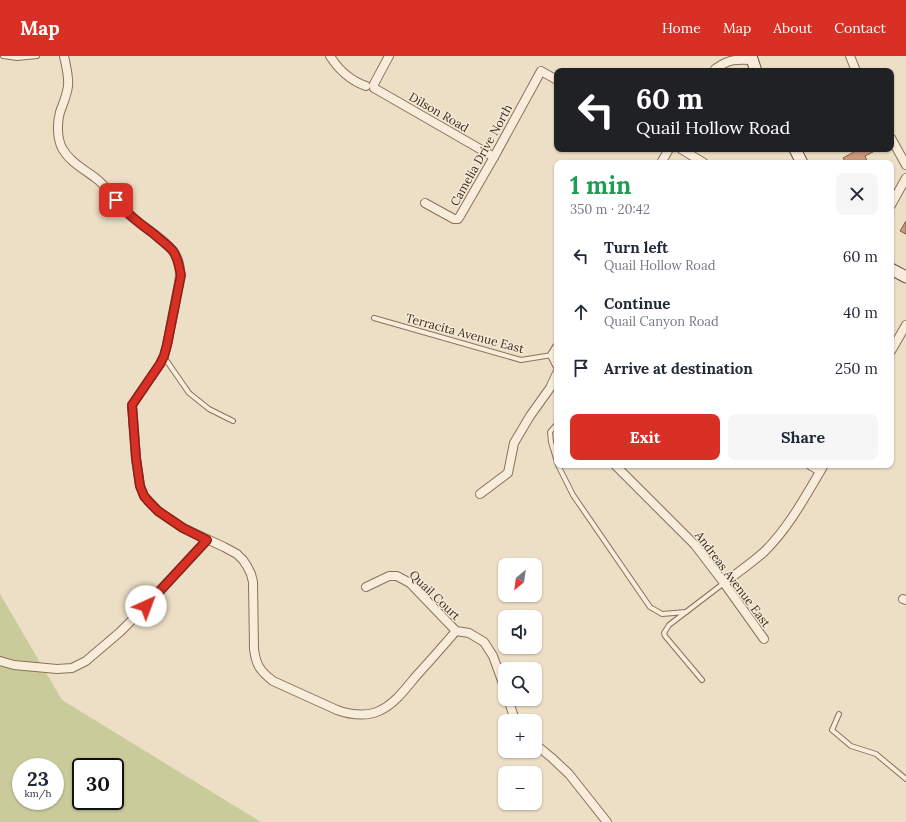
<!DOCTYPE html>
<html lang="en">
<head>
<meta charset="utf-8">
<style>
  :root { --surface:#fff; --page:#f6f6f7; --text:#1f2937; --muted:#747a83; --accent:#d93025 }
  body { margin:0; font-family:Lora,serif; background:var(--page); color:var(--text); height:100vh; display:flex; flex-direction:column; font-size:15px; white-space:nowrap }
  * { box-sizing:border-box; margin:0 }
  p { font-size:13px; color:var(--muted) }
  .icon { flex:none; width:22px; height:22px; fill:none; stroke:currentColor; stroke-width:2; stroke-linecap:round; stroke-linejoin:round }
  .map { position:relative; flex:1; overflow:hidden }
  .details { position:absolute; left:554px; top:104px; width:340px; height:308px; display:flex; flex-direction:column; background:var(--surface); border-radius:8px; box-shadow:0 1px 3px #0004 }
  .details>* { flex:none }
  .top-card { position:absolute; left:554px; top:12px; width:340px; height:84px; border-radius:8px; box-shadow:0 1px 3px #0004; background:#202124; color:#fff; overflow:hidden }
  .needle { width:26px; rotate:209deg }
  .buttons { position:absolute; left:498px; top:502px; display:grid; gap:8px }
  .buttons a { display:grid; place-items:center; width:44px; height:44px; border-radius:8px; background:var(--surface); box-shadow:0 1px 3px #0004; font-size:20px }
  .speed { position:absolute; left:12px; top:702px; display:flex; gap:8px; font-size:20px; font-weight:700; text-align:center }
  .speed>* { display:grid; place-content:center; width:52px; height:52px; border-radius:50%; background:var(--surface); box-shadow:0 1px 3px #0004; line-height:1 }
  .speed small { font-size:10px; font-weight:400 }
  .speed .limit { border:2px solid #111; border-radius:6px; background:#fff; color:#111 }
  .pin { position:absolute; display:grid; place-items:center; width:34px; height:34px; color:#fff; margin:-17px; border-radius:8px; box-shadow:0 2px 6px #0006 }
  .me { position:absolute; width:44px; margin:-22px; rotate:43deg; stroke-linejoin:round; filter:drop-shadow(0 0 3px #0008) }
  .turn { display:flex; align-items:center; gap:14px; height:84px; padding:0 16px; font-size:18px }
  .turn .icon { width:52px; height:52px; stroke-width:2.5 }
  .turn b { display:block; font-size:28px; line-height:34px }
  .round { display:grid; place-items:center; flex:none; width:42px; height:42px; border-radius:8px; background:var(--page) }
  .summary { display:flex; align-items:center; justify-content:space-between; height:68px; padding:0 16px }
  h1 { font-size:24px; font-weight:700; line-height:30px; color:#1e9e55 }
  .action { display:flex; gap:8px; margin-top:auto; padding:8px 16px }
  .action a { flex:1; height:46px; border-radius:8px; background:var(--accent); color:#fff; font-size:16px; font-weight:700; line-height:46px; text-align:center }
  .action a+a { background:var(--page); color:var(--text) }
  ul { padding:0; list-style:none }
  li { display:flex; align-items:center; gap:12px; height:56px; padding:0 16px }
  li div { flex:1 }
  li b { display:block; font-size:15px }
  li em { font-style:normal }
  header { display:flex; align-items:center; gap:24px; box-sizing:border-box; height:56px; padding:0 20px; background:var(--accent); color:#fff }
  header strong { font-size:19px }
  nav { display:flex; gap:22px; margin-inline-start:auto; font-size:14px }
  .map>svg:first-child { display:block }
  .green { fill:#c9cb9a; fill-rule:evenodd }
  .building { fill:#ca997d; stroke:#875a43 }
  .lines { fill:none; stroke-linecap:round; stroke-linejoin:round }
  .lane-casing { stroke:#89715c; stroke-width:6 }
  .street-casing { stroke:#89715c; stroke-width:10 }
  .secondary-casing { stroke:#6a523f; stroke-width:13 }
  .lane { stroke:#f8edda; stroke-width:4 }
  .street { stroke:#f8edda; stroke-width:8 }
  .secondary { stroke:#f8edda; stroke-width:11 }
  .route-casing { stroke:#8d1f18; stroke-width:10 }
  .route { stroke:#d93025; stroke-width:7 }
  .labels { text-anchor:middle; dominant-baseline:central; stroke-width:3; stroke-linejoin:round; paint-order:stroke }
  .street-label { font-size:12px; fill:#392b20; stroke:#f5ead6 }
</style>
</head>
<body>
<header>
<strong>Map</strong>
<nav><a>Home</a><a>Map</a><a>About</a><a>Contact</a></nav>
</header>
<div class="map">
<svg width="906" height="766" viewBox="0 0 906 766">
  <rect width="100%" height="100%" fill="#eddfc6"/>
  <!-- green -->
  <path class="green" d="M0 538 62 644 261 766H0ZM21 711H55V745H21ZM81 711H115V745H81Z"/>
  <!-- building -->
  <g class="building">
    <path d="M859 93H871L873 96 865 100 867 105 866 107H846L843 102Z"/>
    <path d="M906 165V178L900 175Z"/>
  </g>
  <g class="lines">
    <defs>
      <g id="lane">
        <path d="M3 0 17 2 37 0"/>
        <path d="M374 262 521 304 552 299"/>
        <path d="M164 301 189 337 209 353 233 365"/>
        <path d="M557 368 550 376 551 386 557 406"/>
        <path d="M558 409 573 439 650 551 662 558 686 556"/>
        <path d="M702 624 665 580 664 577 669 569 724 527"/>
        <path d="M839 658 832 674 851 690 876 698 906 723"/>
      </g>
      <g id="street">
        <path d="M64 0C66 10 69 20 68 30 67 39 63 48 60 56 57 67 57 82 62 92 70 107 86 114 98 124 111 135 120 151 133 162 146 173 163 182 173 195 180 204 181 216 179 227L167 289 164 300 160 308 132 349 136 402 140 430 144 440 158 455 183 472 224 491 237 498 243 504 247 510 251 518 253 526 254 593C256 609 260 615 273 625L337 654C351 659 365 661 379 655 395 648 406 632 417 619 430 605 443 590 456 575"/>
        <path d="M330 0C338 13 351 25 366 30"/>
        <path d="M389 0 374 28V32L494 101"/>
        <path d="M850 0 856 15"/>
        <path d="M715 13C729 3 736 3 752 4"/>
        <path d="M891 82 906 109"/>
        <path d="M681 93 704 107"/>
        <path d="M661 107 669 93"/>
        <path d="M425 147 454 163H458L460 160 494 101 541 15 557 24"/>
        <path d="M891 149 906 122"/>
        <path d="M557 291 552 299 557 309"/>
        <path d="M891 295 906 269"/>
        <path d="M615 409 695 489 724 527 764 583"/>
        <path d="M810 409 820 415"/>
        <path d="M480 438 508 417 514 387 530 360 550 332 557 317"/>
        <path d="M724 527C737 517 752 507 765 495 790 470 806 439 824 409"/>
        <path d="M366 531 389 520H397L410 527 456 575 469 577 484 586 493 600 505 633"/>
        <path d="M903 543 906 544"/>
        <path d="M0 605 14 609 57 613 72 612 86 605 120 576 135 561 207 484"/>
        <path d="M508 643 513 658 516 665"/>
        <path d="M535 688 552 702 569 718 607 766"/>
      </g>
      <g id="secondary">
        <path d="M751 0 756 15"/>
        <path d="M795 93 802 107"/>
        <path d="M891 213 906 221"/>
      </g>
    </defs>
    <!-- lane casing -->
    <use href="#lane" class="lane-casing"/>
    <!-- street casing -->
    <use href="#street" class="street-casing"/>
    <!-- secondary casing -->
    <use href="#secondary" class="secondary-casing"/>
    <!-- lane -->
    <use href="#lane" class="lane"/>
    <!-- street -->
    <use href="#street" class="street"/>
    <!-- secondary -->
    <use href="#secondary" class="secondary"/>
  </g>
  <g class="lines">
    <defs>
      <path id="route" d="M116 144C127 158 140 168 154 178 160 184 168 189 173 195 178 202 179 211 181 219L167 289 164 300 160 308 132 349 136 402 140 430 144 440 149 446 158 455 183 472 207 484 146 550"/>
    </defs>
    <!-- route casing -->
    <use href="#route" class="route-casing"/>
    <!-- route -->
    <use href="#route" class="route"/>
  </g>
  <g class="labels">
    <!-- street labels -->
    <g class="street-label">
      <text transform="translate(439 56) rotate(30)">Dilson Road</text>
      <text transform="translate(481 99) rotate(-61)">Camelia Drive North</text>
      <text transform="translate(465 277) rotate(15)">Terracita Avenue East</text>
      <text transform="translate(733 523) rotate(53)">Andreas Avenue East</text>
      <text transform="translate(435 539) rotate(44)">Quail Court</text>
    </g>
  </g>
</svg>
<div class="buttons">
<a><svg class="needle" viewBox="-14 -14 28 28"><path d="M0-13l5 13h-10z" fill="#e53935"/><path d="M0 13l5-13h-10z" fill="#747a83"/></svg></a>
<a><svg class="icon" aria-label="sound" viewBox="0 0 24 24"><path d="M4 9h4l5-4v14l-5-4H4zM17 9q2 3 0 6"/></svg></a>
<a><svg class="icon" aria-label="search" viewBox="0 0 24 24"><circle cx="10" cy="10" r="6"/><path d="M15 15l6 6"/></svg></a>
<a>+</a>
<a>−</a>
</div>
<div class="speed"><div>23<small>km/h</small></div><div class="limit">30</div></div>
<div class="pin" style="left:116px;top:144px;background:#d93025"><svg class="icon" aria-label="arrive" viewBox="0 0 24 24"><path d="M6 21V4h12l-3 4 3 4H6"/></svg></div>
<svg class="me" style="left:146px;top:550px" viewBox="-20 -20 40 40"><circle r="19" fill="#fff"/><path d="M0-13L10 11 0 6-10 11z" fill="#d93025"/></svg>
<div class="top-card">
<div class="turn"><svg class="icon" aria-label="left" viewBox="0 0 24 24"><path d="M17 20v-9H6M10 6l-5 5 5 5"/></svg><div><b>60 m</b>Quail Hollow Road</div></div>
</div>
<section class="details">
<div class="summary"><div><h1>1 min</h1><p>350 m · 20:42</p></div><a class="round"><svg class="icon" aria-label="close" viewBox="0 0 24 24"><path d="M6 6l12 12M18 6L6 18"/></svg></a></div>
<ul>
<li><svg class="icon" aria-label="left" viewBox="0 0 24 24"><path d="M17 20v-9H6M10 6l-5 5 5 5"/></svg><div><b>Turn left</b><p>Quail Hollow Road</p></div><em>60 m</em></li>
<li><svg class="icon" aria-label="ahead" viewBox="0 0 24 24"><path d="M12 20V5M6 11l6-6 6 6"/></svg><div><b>Continue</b><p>Quail Canyon Road</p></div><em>40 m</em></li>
<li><svg class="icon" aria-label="arrive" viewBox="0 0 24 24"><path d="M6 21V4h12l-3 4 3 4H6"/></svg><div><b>Arrive at destination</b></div><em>250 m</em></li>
</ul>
<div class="action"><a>Exit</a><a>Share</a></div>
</section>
</div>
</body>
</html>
